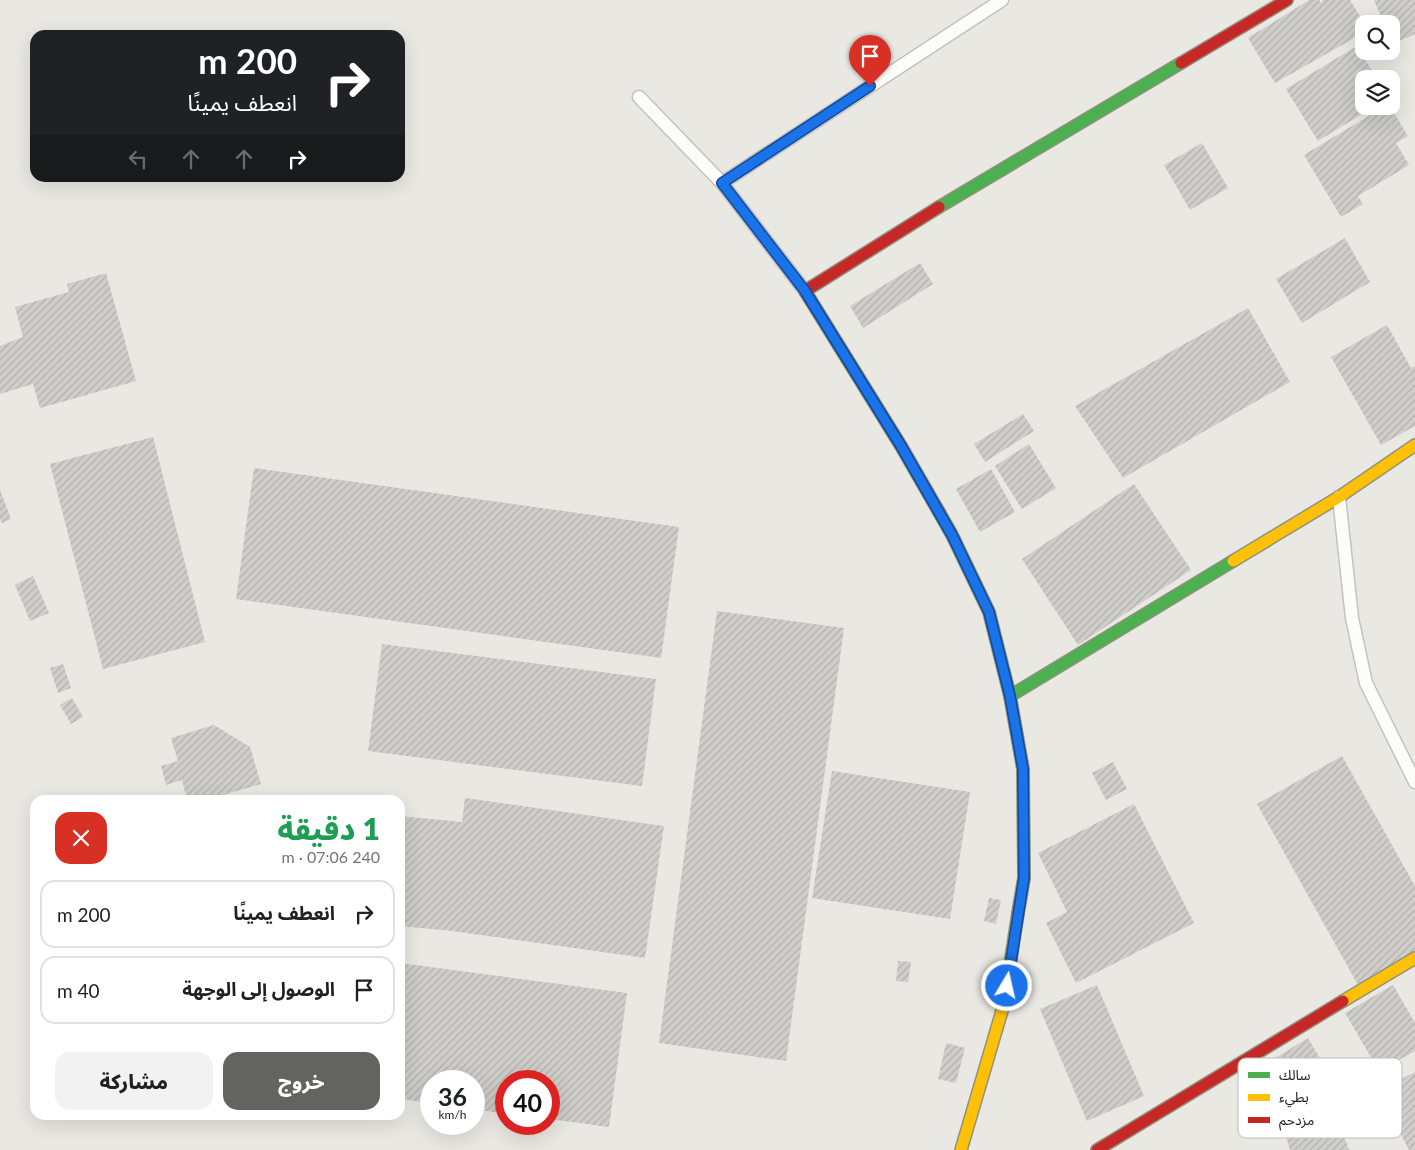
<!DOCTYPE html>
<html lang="ar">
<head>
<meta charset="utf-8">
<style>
  :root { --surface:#fff; --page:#f2f2f2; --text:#202124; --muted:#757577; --line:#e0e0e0; --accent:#636361 }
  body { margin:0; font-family:Lato,"Noto Sans Arabic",sans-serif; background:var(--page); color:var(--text); direction:rtl; height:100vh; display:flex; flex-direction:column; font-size:19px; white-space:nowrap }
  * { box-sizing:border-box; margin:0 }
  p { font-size:16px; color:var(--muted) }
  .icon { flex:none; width:28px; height:28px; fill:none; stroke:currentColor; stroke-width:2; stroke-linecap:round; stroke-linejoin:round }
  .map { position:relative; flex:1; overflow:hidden; direction:ltr }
  .side { position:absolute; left:30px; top:795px; width:375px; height:325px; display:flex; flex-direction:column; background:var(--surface); border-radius:15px; box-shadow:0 5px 20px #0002; direction:rtl }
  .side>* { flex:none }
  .hud { position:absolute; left:30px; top:30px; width:375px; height:152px; border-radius:15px; box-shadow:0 5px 20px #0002; direction:rtl; background:#202124; color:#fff; overflow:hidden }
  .tools { position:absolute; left:1355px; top:15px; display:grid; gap:10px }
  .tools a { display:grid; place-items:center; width:45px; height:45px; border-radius:10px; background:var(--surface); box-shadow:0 5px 20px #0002; font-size:25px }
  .speed { position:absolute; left:420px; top:1070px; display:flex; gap:10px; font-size:25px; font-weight:700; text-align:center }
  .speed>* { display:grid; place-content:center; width:65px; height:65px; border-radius:50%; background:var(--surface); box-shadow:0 5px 20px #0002; line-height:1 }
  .speed small { font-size:12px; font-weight:400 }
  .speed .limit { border:8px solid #d22; background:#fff; color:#111 }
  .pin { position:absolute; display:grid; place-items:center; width:42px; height:42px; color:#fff; margin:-51px -21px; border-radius:50% 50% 50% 0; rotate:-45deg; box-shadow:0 0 5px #0007 }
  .pin .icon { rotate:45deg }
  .me { position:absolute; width:55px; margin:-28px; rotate:9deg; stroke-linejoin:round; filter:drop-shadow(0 0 4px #0008) }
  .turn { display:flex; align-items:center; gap:18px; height:105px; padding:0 25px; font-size:22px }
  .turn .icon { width:65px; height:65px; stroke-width:2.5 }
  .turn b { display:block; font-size:35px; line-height:42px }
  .lanes { display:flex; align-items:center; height:48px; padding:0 25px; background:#0003; justify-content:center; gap:25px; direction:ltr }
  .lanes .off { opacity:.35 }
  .round { display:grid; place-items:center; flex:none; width:52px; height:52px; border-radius:15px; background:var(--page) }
  .head { display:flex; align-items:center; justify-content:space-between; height:85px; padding:0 25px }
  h1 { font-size:30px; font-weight:800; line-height:38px; color:#1e9e55 }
  .action { display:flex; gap:10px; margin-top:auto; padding:10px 25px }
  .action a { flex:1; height:58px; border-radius:15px; background:var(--accent); color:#fff; font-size:20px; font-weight:800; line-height:58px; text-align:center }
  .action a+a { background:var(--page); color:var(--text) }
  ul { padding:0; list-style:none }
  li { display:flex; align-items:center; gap:15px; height:68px; margin:0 10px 8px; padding:0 15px; border:2px solid var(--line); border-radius:15px }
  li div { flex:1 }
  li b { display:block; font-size:19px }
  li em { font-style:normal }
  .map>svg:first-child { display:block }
  .building { fill:url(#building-hatch) }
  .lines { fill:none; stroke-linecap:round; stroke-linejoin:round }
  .lane-casing { stroke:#c2c2bf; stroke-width:15 }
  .fast-casing { stroke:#90927c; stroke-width:14 }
  .slow-casing { stroke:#90927c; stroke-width:14 }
  .jam-casing { stroke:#90927c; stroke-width:14 }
  .lane { stroke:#fcfcfb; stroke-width:12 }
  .fast { stroke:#4caf50; stroke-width:11 }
  .slow { stroke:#ffc107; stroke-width:11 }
  .jam { stroke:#c62828; stroke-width:11 }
  .route-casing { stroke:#114b97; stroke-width:12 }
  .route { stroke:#1a73e8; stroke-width:9 }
  .key { fill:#fff; stroke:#bbb; stroke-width:1 }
  .key-label { font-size:14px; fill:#1b1b1b }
</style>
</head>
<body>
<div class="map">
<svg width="1415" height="1150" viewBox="0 0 1415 1150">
  <defs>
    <pattern id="building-hatch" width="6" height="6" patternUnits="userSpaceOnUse" patternTransform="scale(1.25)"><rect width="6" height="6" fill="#d0ceca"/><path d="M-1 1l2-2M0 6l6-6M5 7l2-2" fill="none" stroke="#b2b0ad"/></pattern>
  </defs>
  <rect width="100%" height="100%" fill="#e9e8e3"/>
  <!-- building -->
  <g class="building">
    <path d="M1309 0H1319L1321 3 1323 0H1350L1365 24 1364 29 1351 40 1275 83 1248 38Z"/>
    <path d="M1374 0H1415V34L1392 44 1391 24H1384Z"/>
    <path d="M1357 46 1377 79H1364V106H1375L1318 141 1286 89Z"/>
    <path d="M1385 106H1390L1408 136 1396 143 1409 165 1358 196 1363 204 1341 217 1304 155Z"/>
    <path d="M1202 143 1228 188 1190 210 1164 165Z"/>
    <path d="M1345 238 1370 282 1302 323 1276 279Z"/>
    <path d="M920 263 933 284 863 328 850 306Z"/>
    <path d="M106 273 136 381 40 408 33 384 0 394V346L23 337 15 307 69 292 67 284Z"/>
    <path d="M1248 308 1290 382 1123 478 1075 406Z"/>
    <path d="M1387 325 1411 368 1415 366V426L1381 445 1331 357Z"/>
    <path d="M1023 414 1034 431 985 462 974 444Z"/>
    <path d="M153 437 205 642 103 669 50 464Z"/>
    <path d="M1029 444 1056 488 1022 509 995 466Z"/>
    <path d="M254 468 679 527 661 658 236 599Z"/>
    <path d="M991 469 1015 512 980 532 956 489Z"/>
    <path d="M1134 484 1191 570 1078 645 1022 559Z"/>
    <path d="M0 490 11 519 2 523 0 519Z"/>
    <path d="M33 576 49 613 30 621 15 585Z"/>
    <path d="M717 611 844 628 786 1061 659 1043Z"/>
    <path d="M382 644 656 679 642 786 368 751Z"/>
    <path d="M63 664 71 688 58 693 50 668Z"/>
    <path d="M72 698 83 717 71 724 60 705Z"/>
    <path d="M214 725 250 747 261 784 206 800H187L182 780 166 785 161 766 178 761 171 738Z"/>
    <path d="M1342 756 1415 886V953L1358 985 1257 804Z"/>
    <path d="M1113 762 1127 789 1106 800 1092 773Z"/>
    <path d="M832 771 970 792 950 919 812 898Z"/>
    <path d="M465 798 664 826 645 958 452 931 400 926V816L462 822Z"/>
    <path d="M1134 804 1194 923 1076 983 1046 923 1067 912 1038 853Z"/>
    <path d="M989 898 1001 900 996 924 984 921Z"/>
    <path d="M898 961 911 962 908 982 896 981Z"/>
    <path d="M400 963 627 993 609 1127 549 1119V1081H506V1114L474 1109V1081H431V1103L400 1099Z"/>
    <path d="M1097 985 1144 1096 1087 1121 1040 1009Z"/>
    <path d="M1393 985 1415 1023V1051L1379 1071 1345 1013Z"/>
    <path d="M1308 1038 1341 1094 1305 1116 1272 1060Z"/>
    <path d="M946 1043 965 1048 956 1083 938 1079Z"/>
    <path d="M1415 1072V1150H1409L1378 1091Z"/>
    <path d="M1318 1121 1321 1130 1339 1123 1349 1150H1290L1285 1134Z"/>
  </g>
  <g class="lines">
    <defs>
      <g id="lane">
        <path d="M639 97 722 183 805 291"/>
        <path d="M722 183 1002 0"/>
        <path d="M1339 497 1352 618 1366 683 1415 782"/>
      </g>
      <g id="fast">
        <path d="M939 207 1181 63"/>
        <path d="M939 512 952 535 989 612 1010 696"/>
        <path d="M1010 696 1233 561"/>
      </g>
      <g id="slow">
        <path d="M1233 561 1339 497 1415 445"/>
        <path d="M1343 1001 1415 958"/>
        <path d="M961 1150 1004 1004 1018 913"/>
      </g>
      <g id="jam">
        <path d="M1181 63 1287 0"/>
        <path d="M939 512 901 446 805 291 939 207"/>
        <path d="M1010 696 1023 769 1024 878 1018 913"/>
        <path d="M1097 1150 1343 1001"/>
      </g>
    </defs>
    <!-- lane casing -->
    <use href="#lane" class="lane-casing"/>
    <!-- fast casing -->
    <use href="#fast" class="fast-casing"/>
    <!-- slow casing -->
    <use href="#slow" class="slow-casing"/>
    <!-- jam casing -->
    <use href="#jam" class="jam-casing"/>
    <!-- lane -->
    <use href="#lane" class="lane"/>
    <!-- fast -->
    <use href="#fast" class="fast"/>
    <!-- slow -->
    <use href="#slow" class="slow"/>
    <!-- jam -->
    <use href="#jam" class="jam"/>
  </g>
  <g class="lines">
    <defs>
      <path id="route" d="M870 86 722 183 805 291 901 446 952 535 989 612 1010 696 1023 769 1024 878 1007 986"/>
    </defs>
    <!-- route casing -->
    <use href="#route" class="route-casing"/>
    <!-- route -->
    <use href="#route" class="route"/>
  </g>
  <!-- legend -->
  <rect x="1238" y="1058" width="164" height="80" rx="8" class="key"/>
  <rect x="1248" y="1072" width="22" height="6" fill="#4caf50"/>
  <rect x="1248" y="1094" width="22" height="7" fill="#ffc107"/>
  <rect x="1248" y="1117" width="22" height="6" fill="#c62828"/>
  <g class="key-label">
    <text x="1279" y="1080">سالك</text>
    <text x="1279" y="1102">بطيء</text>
    <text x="1279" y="1125">مزدحم</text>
  </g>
</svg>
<div class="tools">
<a><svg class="icon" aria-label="search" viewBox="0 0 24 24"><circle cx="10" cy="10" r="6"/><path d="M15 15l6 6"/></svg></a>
<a><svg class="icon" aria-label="layers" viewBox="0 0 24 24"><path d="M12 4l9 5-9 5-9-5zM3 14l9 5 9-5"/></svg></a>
</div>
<div class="speed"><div>36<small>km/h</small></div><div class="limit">40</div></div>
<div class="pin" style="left:870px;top:86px;background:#d93025"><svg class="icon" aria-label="arrive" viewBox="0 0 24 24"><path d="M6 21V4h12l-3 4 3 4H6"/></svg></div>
<svg class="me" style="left:1007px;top:986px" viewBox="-20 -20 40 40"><circle r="17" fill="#1a73e8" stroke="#fff" stroke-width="3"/><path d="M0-11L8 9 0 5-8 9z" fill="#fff"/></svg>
<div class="hud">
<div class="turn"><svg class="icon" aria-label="right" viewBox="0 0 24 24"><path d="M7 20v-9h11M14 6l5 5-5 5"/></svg><div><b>200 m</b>انعطف يمينًا</div></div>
<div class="lanes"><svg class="icon off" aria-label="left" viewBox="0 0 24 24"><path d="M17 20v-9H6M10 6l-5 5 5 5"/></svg><svg class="icon off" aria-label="ahead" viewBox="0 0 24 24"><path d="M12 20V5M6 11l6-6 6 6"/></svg><svg class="icon off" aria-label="ahead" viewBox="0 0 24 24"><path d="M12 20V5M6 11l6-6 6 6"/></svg><svg class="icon" aria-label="right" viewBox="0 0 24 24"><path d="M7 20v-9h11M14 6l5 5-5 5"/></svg></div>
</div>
<section class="side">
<div class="head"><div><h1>1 دقيقة</h1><p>240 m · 07:06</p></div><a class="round" style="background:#d93025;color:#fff"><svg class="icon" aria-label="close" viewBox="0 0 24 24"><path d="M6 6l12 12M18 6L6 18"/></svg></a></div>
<ul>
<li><svg class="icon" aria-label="right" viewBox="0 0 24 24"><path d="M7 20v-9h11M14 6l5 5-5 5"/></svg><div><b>انعطف يمينًا</b></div><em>200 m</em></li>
<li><svg class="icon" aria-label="arrive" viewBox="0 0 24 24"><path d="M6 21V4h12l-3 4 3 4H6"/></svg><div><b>الوصول إلى الوجهة</b></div><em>40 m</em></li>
</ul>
<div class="action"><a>خروج</a><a>مشاركة</a></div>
</section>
</div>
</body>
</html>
